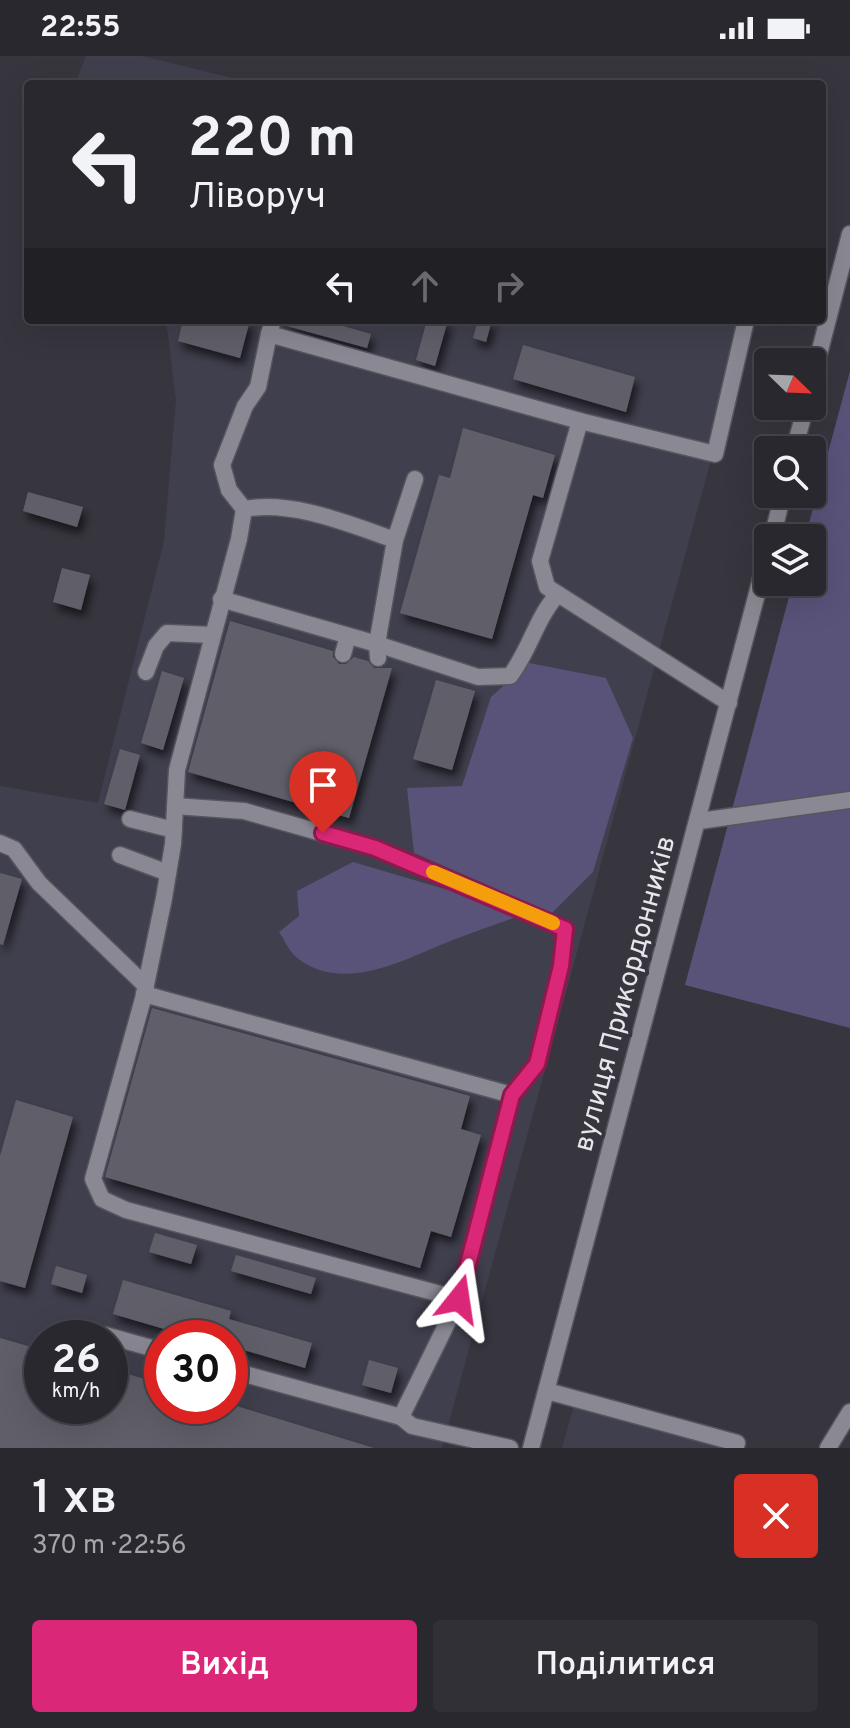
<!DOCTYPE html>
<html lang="uk">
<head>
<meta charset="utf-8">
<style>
  :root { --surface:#29282f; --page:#313037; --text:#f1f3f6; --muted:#a5a6aa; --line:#45444b; --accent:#db2777 }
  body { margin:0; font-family:Overpass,sans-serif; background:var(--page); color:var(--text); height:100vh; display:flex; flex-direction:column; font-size:30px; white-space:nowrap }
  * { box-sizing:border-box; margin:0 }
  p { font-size:26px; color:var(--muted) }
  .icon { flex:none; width:44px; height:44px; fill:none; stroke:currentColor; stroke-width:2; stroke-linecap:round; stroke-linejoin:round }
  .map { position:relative; height:1392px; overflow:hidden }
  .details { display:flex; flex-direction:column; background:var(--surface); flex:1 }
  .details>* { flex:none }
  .top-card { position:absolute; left:24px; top:24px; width:802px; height:244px; border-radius:8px; box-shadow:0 8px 32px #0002,0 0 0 2px var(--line); background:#29282f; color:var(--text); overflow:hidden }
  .needle { width:52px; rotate:113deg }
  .tools { position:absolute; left:754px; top:292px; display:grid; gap:16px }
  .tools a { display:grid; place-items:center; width:72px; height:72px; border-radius:8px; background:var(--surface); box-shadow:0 8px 32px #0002,0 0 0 2px var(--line); font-size:40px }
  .speed { position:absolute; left:24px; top:1264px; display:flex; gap:16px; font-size:40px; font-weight:700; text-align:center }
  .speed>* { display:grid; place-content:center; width:104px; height:104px; border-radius:50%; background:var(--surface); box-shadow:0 8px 32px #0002,0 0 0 2px var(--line); line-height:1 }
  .speed small { font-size:20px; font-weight:400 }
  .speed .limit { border:12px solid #d22; background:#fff; color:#111 }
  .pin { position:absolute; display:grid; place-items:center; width:68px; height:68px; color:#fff; margin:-82px -34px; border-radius:50% 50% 50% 0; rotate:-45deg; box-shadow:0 0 8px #0007 }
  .pin .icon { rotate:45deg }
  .me { position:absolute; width:88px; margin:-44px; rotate:15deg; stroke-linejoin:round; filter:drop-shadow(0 0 6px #0008) }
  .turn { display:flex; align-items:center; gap:28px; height:168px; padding:0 32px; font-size:36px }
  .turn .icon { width:104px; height:104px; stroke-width:2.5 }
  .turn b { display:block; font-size:56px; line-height:68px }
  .lanes { display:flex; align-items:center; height:76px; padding:0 32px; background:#0003; justify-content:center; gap:40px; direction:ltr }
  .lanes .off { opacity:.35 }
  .round { display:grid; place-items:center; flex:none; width:84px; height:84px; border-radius:8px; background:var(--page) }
  .overview { display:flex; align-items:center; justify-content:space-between; height:136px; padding:0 32px }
  h1 { font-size:48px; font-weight:600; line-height:60px }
  .action { display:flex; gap:16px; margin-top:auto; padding:16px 32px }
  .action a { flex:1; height:92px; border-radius:8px; background:var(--accent); color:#fff; font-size:32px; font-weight:600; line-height:92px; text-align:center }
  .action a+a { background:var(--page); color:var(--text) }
  .status { display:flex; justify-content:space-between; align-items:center; height:56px; padding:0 40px; background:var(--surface); direction:ltr }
  .status svg { height:22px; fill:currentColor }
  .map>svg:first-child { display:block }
  .built { fill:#403f4d; fill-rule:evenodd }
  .green { fill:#59537a }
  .building { fill:#605f69; filter:url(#shadow) }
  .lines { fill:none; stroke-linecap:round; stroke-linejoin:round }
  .minor-casing { stroke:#56555d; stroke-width:19 }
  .minor { stroke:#8a8993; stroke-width:16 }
  .route-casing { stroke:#8e194d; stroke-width:20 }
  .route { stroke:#db2777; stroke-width:14 }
  .slow { stroke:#f59e0b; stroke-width:14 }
  .labels { text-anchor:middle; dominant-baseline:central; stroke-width:8; stroke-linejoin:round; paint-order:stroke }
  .street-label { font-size:28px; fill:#e7e6ec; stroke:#37363f }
</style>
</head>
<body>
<div class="status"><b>22:55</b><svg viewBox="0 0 49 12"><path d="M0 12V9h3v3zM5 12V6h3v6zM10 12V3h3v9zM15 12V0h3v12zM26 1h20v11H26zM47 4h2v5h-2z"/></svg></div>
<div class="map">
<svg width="850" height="1392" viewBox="0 0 850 1392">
  <defs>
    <filter id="shadow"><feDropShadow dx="4" dy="7" stdDeviation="4" flood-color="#0009"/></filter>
  </defs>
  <rect width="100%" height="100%" fill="#37363f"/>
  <!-- built -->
  <g class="built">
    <path d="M86 0H142L257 28H75Z"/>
    <path d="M166 264H749L442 1392H0V730L98 747 164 485 176 344ZM42 1282H110V1350H42ZM162 1282H230V1350H162Z"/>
    <path d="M574 1349 724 1390V1392H562Z"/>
  </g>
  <!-- green -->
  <g class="green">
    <path d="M850 315V972L685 929 793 526H812V482H805Z"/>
    <path d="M529 607 606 622 633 682 593 816 552 857 414 797 407 732 462 730 491 641Z"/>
    <path d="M353 806 526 857C497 869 466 878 438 890 396 908 339 936 296 901 289 895 284 883 279 876L299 860 297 835Z"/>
  </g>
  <!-- building -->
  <g class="building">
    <path d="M183 264H250L240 302 178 285Z"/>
    <path d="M284 264H322L371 278 367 292 283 269Z"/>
    <path d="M427 264H448L435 310 416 304Z"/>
    <path d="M478 264H492L486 286 473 282Z"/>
    <path d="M523 289 635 321 626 356 513 323Z"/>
    <path d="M463 372 555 399 543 442 533 439 492 583 400 557 439 419 450 422Z"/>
    <path d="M28 436 83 451 77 471 23 455Z"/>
    <path d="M62 512 90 519 81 554 53 546Z"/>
    <path d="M230 565 333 595V601L339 608H346L354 601 368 605 374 612H392L349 762 188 716Z"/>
    <path d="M162 615 184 622 163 694 141 687Z"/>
    <path d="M436 624 475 635 452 714 413 703Z"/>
    <path d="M120 693 140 699 125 754 104 748Z"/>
    <path d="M0 817 22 823 3 889 0 888Z"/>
    <path d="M152 952 470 1040 461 1073 481 1079 451 1181 431 1175 420 1212 105 1121Z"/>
    <path d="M16 1044 73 1061 25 1232 0 1225V1100Z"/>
    <path d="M155 1177 197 1189 191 1208 149 1196Z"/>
    <path d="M236 1199 316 1222 311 1238 231 1215Z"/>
    <path d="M56 1210 87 1219 82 1237 51 1228Z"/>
    <path d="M123 1224 231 1255 229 1263 312 1287 305 1312 230 1290V1282H195L113 1258Z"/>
    <path d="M0 1282 42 1294V1350H110V1313L162 1328V1350L230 1348 374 1392H0Z"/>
    <path d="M369 1304 398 1312 391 1337 362 1329Z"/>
  </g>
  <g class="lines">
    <defs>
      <g id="minor">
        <path d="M273 264 269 278 580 365"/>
        <path d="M269 278 258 331 245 350 222 409 229 434 244 453 239 483 177 714 173 788 164 842 143 943 93 1123 102 1143 126 1154 459 1243 401 1361 412 1370 510 1392"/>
        <path d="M812 325 850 178"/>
        <path d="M794 394 806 350"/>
        <path d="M415 423 395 484 377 588 478 621 510 620C530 594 536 562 558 538"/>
        <path d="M244 453C292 444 349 468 395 484"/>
        <path d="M772 482 783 438"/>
        <path d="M221 543 377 588 378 602"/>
        <path d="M343 598 348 580"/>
        <path d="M146 616 156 590 167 577 212 579"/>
        <path d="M729 647 547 531 540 505 580 365 715 398 746 264"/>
        <path d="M175 750 244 755 375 792 565 873 561 910 537 1008 512 1039"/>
        <path d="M130 763 174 774"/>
        <path d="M699 765 850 744"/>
        <path d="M0 787 14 793 39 827 146 930"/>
        <path d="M120 799 168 817"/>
        <path d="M144 938 512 1039 459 1243"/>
        <path d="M104 1282 105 1279 162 1295"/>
        <path d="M230 1314 401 1361"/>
        <path d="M547 1335 737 1387 735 1392"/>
        <path d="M531 1392 768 496"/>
        <path d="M828 1392 850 1356"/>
      </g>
    </defs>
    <!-- minor casing -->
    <use href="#minor" class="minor-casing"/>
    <!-- minor -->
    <use href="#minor" class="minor"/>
  </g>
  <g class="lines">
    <defs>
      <path id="route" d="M323 777 375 792 565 873 561 910 537 1008 512 1039 459 1243"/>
    </defs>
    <!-- route casing -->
    <use href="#route" class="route-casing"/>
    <!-- route -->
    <use href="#route" class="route"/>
    <!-- slow -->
    <path class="slow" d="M433 816 553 867"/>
  </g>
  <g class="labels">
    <!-- street labels -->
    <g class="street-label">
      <text transform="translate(626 938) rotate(-75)">вулиця Прикордонників</text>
    </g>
  </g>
</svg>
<div class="tools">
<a><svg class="needle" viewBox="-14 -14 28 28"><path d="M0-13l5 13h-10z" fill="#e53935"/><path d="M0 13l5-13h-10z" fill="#a5a6aa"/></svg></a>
<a><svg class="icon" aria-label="search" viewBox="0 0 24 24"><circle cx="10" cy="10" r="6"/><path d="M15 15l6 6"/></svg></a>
<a><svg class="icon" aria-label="layers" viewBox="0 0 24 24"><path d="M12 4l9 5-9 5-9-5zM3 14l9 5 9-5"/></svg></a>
</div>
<div class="speed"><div>26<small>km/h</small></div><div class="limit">30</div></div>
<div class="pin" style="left:323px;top:777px;background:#d93025"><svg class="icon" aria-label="arrive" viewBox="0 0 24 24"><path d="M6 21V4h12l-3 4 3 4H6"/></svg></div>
<svg class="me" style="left:459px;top:1243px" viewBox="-20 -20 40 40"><path d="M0-17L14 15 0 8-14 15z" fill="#db2777" stroke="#fff" stroke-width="4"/></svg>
<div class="top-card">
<div class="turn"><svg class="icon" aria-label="left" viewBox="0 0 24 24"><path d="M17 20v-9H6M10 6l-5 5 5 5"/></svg><div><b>220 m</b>Ліворуч</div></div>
<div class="lanes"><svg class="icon" aria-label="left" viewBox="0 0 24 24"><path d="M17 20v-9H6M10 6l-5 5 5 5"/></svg><svg class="icon off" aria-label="ahead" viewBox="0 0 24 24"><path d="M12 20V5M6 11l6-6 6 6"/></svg><svg class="icon off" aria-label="right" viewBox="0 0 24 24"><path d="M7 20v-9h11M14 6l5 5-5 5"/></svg></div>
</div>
</div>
<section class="details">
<div class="overview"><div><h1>1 хв</h1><p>370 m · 22:56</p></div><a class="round" style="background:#d93025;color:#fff"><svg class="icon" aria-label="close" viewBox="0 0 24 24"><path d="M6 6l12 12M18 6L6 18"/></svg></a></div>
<div class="action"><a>Вихід</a><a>Поділитися</a></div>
</section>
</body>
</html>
